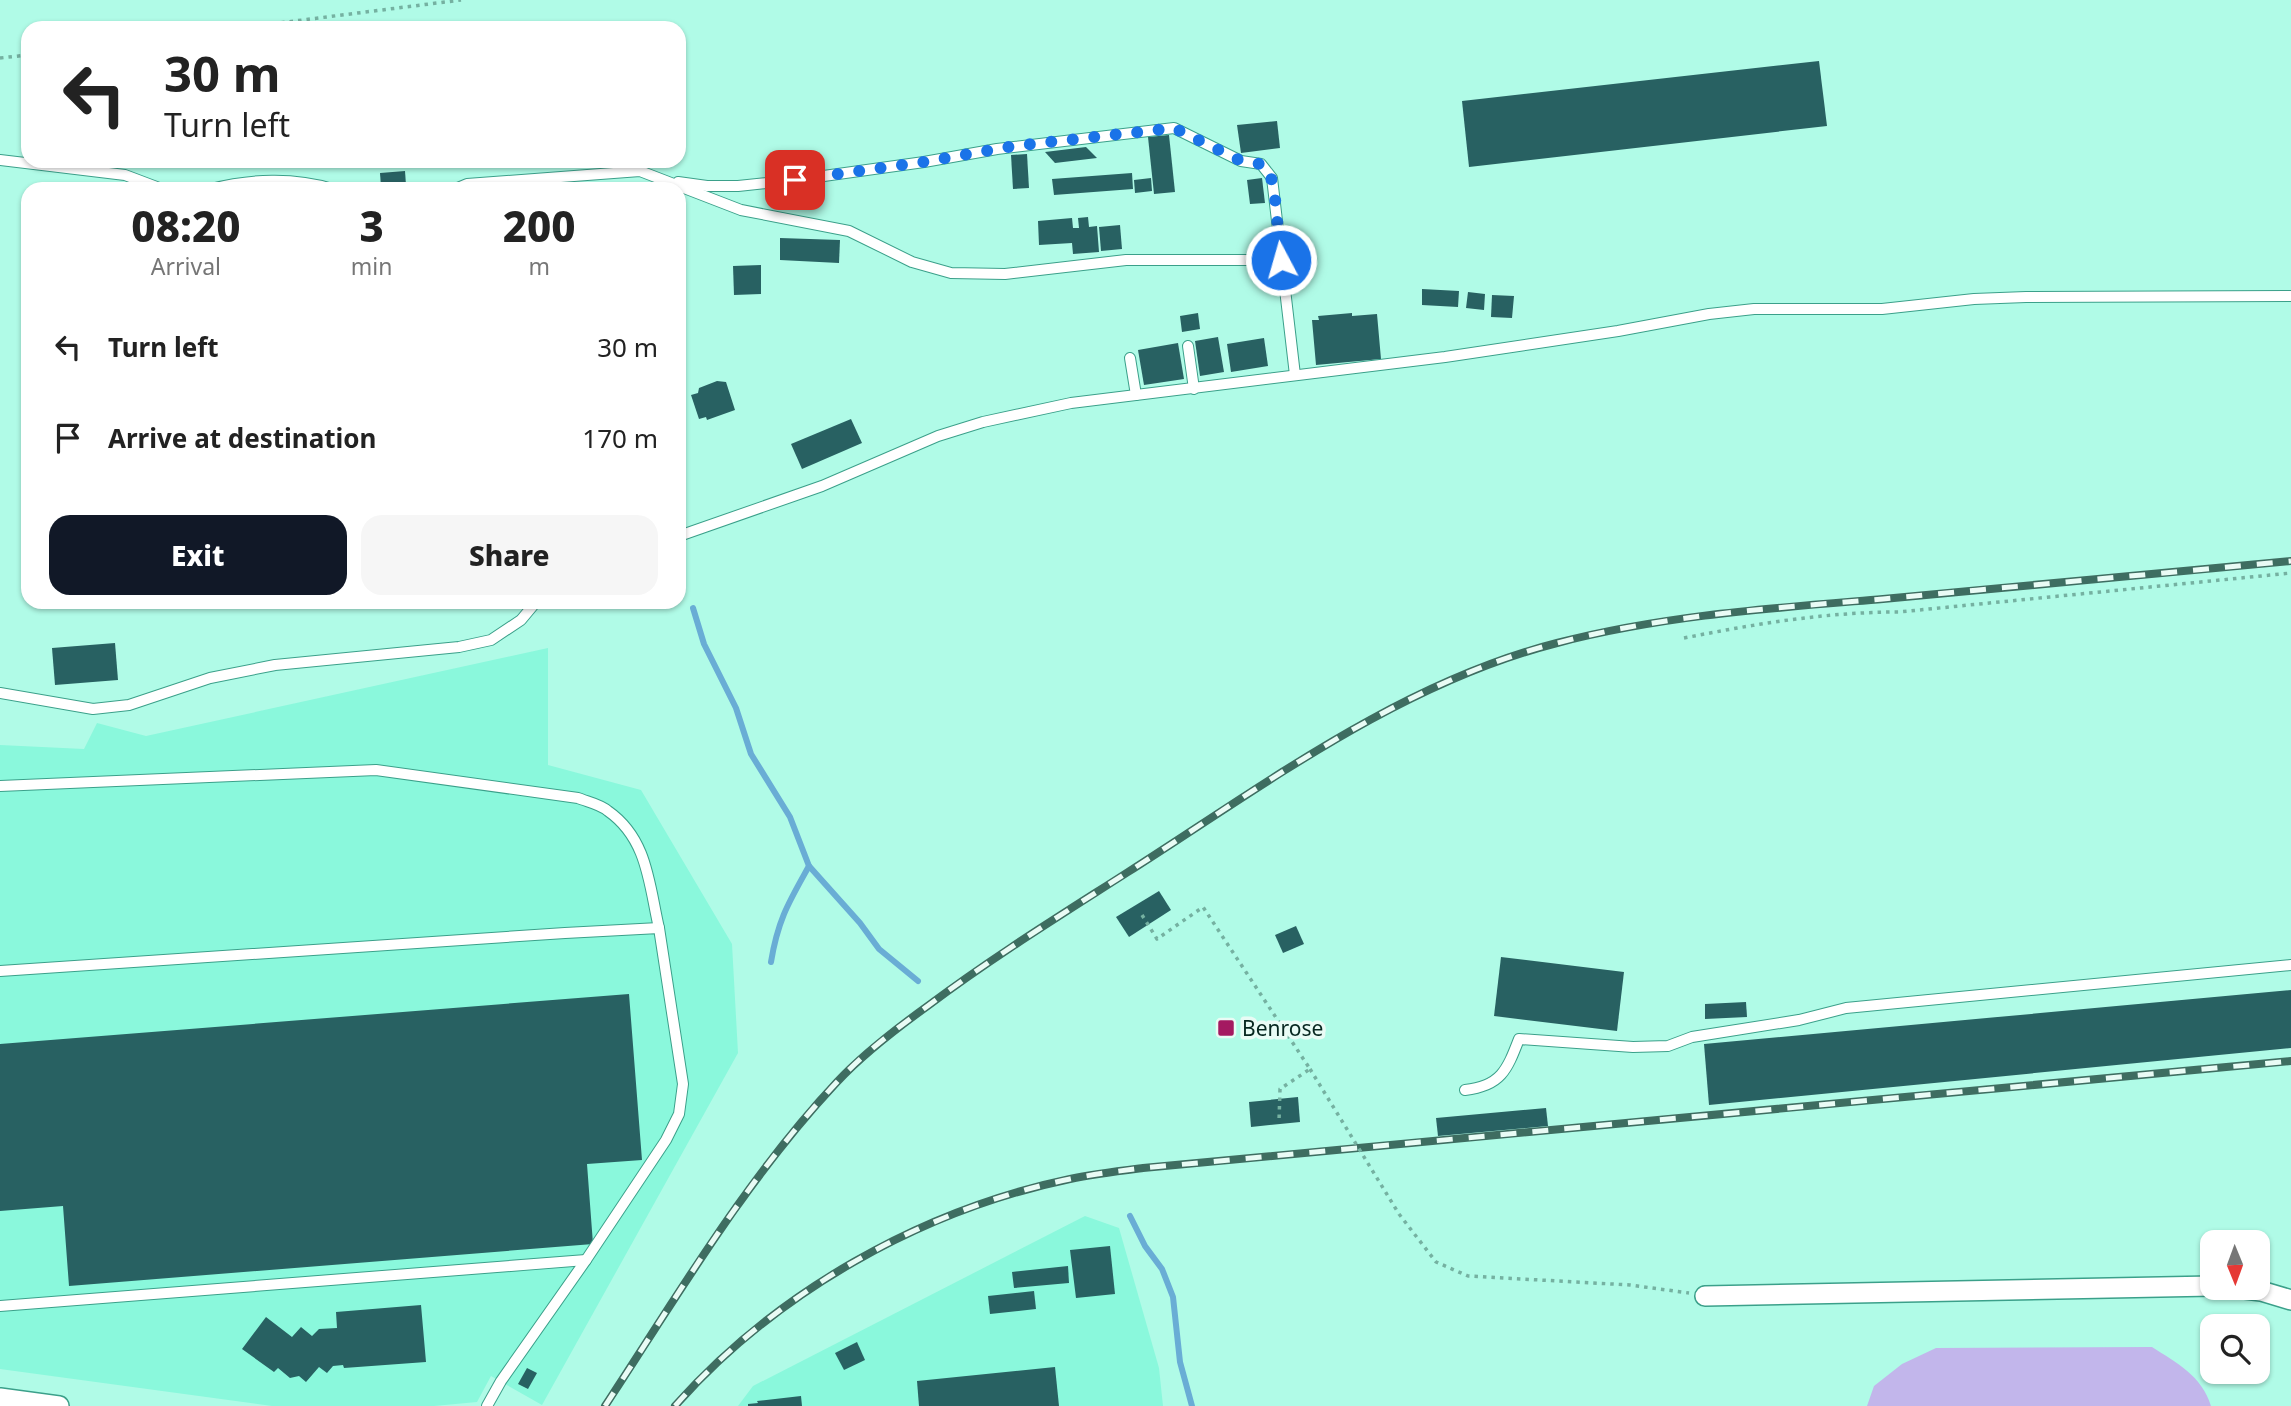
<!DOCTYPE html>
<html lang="en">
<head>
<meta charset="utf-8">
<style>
  :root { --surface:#fff; --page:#f6f6f6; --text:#222; --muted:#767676; --accent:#111827 }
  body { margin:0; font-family:"Noto Sans",sans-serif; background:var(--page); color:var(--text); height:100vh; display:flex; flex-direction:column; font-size:26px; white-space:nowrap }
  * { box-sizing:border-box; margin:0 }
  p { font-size:23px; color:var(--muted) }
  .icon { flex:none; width:38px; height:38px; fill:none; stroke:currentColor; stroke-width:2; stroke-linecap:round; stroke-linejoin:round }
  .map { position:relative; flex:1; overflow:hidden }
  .drawer { position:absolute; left:21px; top:182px; width:665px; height:427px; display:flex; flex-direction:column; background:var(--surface); border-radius:21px; box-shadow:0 2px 5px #0004 }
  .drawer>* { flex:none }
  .hud { position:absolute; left:21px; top:21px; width:665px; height:147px; border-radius:21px; box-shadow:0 2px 5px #0004; background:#fff; color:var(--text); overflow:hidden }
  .needle { width:46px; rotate:179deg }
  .controls { position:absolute; left:2200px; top:1230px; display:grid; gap:14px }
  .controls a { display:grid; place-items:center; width:70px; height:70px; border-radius:14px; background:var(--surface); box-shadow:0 2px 5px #0004; font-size:35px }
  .pin { position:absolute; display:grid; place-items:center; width:60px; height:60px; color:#fff; margin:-30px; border-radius:14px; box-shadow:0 4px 10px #0006 }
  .me { position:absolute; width:77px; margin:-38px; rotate:354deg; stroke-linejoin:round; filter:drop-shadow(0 0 5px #0008) }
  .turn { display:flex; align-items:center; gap:24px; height:147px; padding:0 28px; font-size:32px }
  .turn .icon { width:91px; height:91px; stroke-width:2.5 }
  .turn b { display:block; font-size:49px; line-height:60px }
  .eta { display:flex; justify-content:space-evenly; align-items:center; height:119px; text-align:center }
  .eta b { font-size:42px; font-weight:800; line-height:49px }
  .cta { display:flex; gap:14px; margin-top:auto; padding:14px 28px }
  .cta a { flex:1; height:80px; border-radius:21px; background:var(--accent); color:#fff; font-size:28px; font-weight:800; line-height:80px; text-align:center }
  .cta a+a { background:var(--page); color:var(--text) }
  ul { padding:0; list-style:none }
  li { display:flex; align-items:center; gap:21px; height:91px; padding:0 28px }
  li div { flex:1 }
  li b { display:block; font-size:26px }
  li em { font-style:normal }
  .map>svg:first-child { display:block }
  .built { fill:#8af8dc }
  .green { fill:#c2b6eb }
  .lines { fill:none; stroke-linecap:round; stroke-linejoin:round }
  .stream { stroke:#69add5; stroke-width:6 }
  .building { fill:#286162 }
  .service-casing { stroke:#3ba08a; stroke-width:12 }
  .minor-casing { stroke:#3ba08a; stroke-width:22 }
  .path { stroke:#75b1a1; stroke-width:3.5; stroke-dasharray:3.5 5; stroke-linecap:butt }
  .service { stroke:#fff; stroke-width:10 }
  .minor { stroke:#fff; stroke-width:19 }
  .rail-casing { stroke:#3e6d61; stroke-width:8 }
  .rail { stroke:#e9fbf5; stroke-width:5; stroke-dasharray:16; stroke-linecap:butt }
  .path-bridge { stroke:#75b1a1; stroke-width:3.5; stroke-dasharray:3.5 5; stroke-linecap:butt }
  .route { stroke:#1a73e8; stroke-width:12; stroke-dasharray:0 21.6 }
  .poi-dot { fill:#a41961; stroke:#e9fbf5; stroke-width:2.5 }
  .labels { text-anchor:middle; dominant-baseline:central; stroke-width:7; stroke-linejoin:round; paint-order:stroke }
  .poi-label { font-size:21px; fill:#06261f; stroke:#e9fbf5; text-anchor:start }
</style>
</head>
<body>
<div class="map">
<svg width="2291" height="1406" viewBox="0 0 2291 1406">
  <rect width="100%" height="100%" fill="#b0fbe7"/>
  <!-- built -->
  <g class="built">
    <path d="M548 648V765L641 790 732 944 738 1053 542 1405 491 1376 477 1402 434 1406H272L0 1369V745L84 749 97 723 146 736Z"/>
    <path d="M1085 1216 1119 1228 1159 1368 1163 1406H738L753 1386Z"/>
  </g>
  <!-- green -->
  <path class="green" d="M2152 1347C2177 1363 2202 1376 2211 1406H1867L1874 1386 1902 1364 1936 1348Z"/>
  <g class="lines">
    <!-- stream -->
    <g class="stream">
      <path d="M693 608 704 644 736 708 751 754 790 817 809 866 860 923 879 949 918 981"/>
      <path d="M771 962C778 919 789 902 809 866"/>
      <path d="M1130 1216 1145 1246 1162 1269 1173 1297 1180 1362 1192 1406"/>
    </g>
  </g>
  <!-- building -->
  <g class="building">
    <path d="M1819 61 1827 126 1469 167 1462 101Z"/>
    <path d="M1277 121 1280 148 1241 153 1237 125Z"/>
    <path d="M1169 135 1175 192 1154 194 1148 137Z"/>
    <path d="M1086 147 1097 158 1055 163 1045 152Z"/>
    <path d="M1027 154 1029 188 1013 189 1011 155Z"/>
    <path d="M405 171 406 185 381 187 380 173Z"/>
    <path d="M1132 173 1133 189 1054 195 1052 179Z"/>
    <path d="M1151 178 1152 191 1135 193 1134 180Z"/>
    <path d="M1262 178 1265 203 1250 204 1247 180Z"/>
    <path d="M640 182V189H618V184Z"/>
    <path d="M1088 217 1089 227 1097 226 1099 252 1073 254 1072 243 1039 245 1038 221 1072 218 1073 228H1079L1078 218Z"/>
    <path d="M1120 225 1122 249 1101 251 1099 227Z"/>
    <path d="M780 238 840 240 839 263 780 260Z"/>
    <path d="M761 265V294L734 295 733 266Z"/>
    <path d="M1422 289 1459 291 1458 307 1422 305Z"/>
    <path d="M1468 292 1485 294 1484 310 1466 308Z"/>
    <path d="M1492 295 1514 296 1512 318 1491 317Z"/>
    <path d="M1198 313 1200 329 1182 332 1180 316Z"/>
    <path d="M1352 313V316L1377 314 1381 359 1316 365 1312 320H1319L1318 316Z"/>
    <path d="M1218 337 1224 372 1200 376 1195 341Z"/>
    <path d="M1264 338 1268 366 1231 372 1227 344Z"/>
    <path d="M1178 343 1184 379 1144 385 1138 350Z"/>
    <path d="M717 381 726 382 735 410 707 420 706 417 699 419 691 395 698 393 699 388Z"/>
    <path d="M851 419 862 443 802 469 791 444Z"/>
    <path d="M115 643 118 680 55 685 52 648Z"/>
    <path d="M1159 891 1171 910 1129 937 1116 917Z"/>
    <path d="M1296 926 1304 944 1283 953 1275 935Z"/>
    <path d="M1501 957 1624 972 1617 1031 1494 1016Z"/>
    <path d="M2291 990V1048L1709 1105 1704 1044Z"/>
    <path d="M629 994 642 1160 587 1164 593 1244 69 1286 63 1206 0 1211V1044Z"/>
    <path d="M1746 1002 1747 1017 1705 1019V1004Z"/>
    <path d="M1298 1097 1300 1122 1251 1127 1249 1102Z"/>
    <path d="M1546 1108 1548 1126 1438 1136 1436 1118Z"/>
    <path d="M1110 1246 1115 1294 1076 1298 1070 1250Z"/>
    <path d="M1068 1266 1069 1283 1014 1288 1012 1272Z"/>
    <path d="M1034 1291 1036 1309 990 1314 988 1296Z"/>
    <path d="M421 1305 426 1362 344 1368 343 1365 333 1366 327 1373 319 1367 306 1382 299 1376 290 1378 278 1368 274 1372 242 1349 266 1317 292 1337 301 1327 312 1336 319 1329 337 1328 336 1312Z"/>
    <path d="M857 1342 865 1360 844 1370 835 1353Z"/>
    <path d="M1055 1367 1059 1406H919L917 1381Z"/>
    <path d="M527 1368 537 1373 528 1389 518 1384Z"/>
    <path d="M801 1396 802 1406H748V1404L758 1403 757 1401Z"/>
  </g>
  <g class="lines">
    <defs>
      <g id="service">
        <path d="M0 160 125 175 162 189"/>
        <path d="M678 182 707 186H738L795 180 924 162 997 149 1174 128 1241 161 1261 164 1272 178 1295 375"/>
        <path d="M211 189C250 179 294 177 332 189"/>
        <path d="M455 189 467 184 640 171 741 210 849 231 912 262 951 273 1005 274 1126 260H1281"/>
        <path d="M1188 346 1194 389"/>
        <path d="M1130 358 1136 395"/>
        <path d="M679 536 822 486 938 436 983 422 1071 403 1445 357 1618 331 1709 314 1754 309H1882L1974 299 2026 297 2291 296"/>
        <path d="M0 693 93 709 129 705 210 678 275 665 459 647 491 640 521 620 536 602"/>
        <path d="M0 786 376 770 578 798C588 802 600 804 608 811 648 839 649 885 659 928"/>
        <path d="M0 971 565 933 659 928 683 1084 679 1114 666 1140 586 1260 501 1381 487 1406"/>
        <path d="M1465 1090C1501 1086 1507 1070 1519 1039L1633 1047 1668 1046 1692 1037 1799 1020 1846 1008 2291 965"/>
        <path d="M0 1306 586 1260"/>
      </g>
      <g id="minor">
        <path d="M2237 1288 2261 1291 2291 1300"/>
        <path d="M1705 1296 2212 1286"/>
        <path d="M0 1398 59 1406"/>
      </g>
    </defs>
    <!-- service casing -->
    <use href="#service" class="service-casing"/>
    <!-- minor casing -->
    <use href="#minor" class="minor-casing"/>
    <!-- path -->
    <g class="path">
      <path d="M239 28 461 0"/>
      <path d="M0 58 28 55"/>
      <path d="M1684 638C1755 624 1826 612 1899 612L2291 573"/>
      <path d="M1142 915 1157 939 1203 907 1310 1069 1280 1089 1279 1121"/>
      <path d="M1399 1214 1436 1262 1468 1276 1630 1285 1689 1293"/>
    </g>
    <!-- service -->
    <use href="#service" class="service"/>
    <!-- minor -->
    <use href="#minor" class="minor"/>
    <defs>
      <g id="rail">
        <path d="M605 1406C678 1295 746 1179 837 1082 864 1053 897 1028 929 1005 993 957 1061 915 1128 872 1263 786 1400 683 1557 643 1664 615 1774 608 1883 599 2019 586 2155 574 2291 561"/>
        <path d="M675 1406C775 1293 921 1210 1070 1179 1094 1174 1119 1171 1143 1168L2291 1061"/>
      </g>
    </defs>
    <!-- rail casing -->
    <use href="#rail" class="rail-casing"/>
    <!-- rail -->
    <use href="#rail" class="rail"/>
    <!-- path-bridge -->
    <path class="path-bridge" d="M1310 1069 1399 1214"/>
  </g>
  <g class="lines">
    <!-- route -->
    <path class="route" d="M795 180 924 162 1014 146 1174 128 1241 161 1261 164 1269 171 1274 188 1281 260"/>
  </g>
  <!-- markers -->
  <rect class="poi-dot" x="1217" y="1019" width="18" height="18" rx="3.5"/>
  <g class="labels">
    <!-- poi labels -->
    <g class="poi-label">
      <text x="1242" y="1028">Benrose</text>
    </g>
  </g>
</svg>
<div class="controls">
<a><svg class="needle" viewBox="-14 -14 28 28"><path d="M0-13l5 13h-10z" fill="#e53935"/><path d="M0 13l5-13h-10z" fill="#767676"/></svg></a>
<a><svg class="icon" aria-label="search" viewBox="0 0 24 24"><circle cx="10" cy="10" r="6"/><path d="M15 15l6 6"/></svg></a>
</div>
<div class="pin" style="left:795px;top:180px;background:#d93025"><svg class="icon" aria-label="arrive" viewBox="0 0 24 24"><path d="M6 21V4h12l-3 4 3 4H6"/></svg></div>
<svg class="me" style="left:1281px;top:260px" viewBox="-20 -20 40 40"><circle r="17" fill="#1a73e8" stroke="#fff" stroke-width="3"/><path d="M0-11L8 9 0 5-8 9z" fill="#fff"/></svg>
<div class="hud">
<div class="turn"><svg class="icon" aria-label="left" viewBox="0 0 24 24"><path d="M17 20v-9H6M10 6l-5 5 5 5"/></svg><div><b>30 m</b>Turn left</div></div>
</div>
<section class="drawer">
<div class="eta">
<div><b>08:20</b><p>Arrival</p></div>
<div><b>3</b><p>min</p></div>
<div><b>200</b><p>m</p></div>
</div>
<ul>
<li><svg class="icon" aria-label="left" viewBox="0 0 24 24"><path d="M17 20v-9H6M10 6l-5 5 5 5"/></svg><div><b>Turn left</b></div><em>30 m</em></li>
<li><svg class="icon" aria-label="arrive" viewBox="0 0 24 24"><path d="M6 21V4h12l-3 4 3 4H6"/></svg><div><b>Arrive at destination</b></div><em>170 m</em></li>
</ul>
<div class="cta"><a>Exit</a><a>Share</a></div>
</section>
</div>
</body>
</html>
